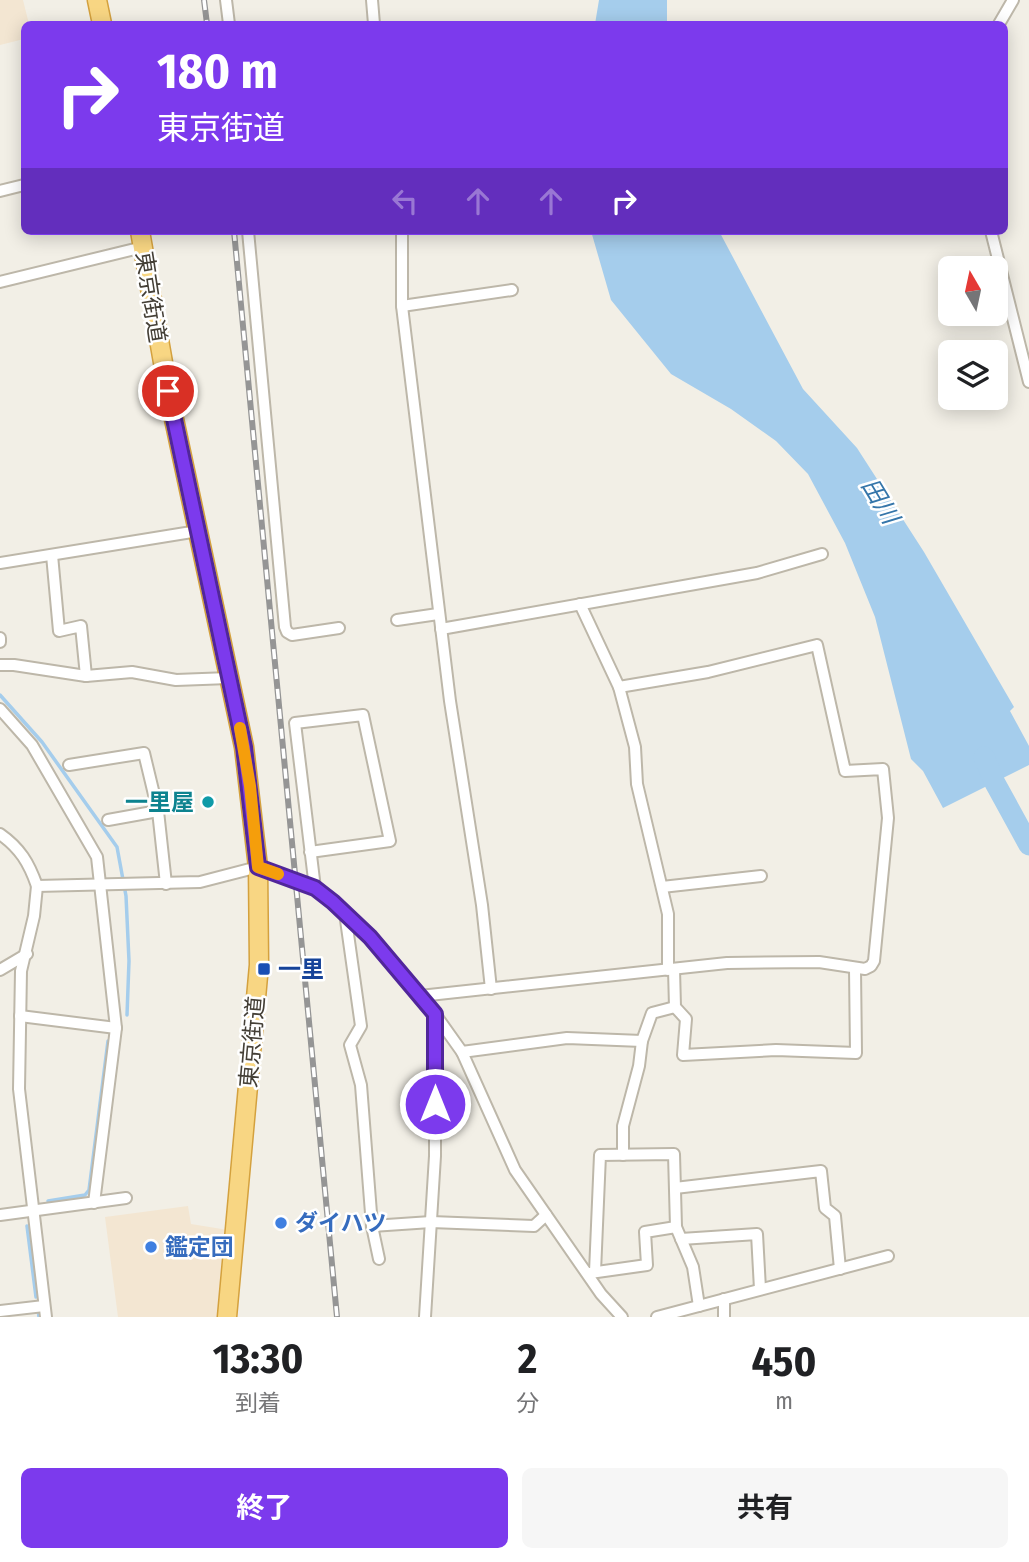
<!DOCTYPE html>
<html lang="ja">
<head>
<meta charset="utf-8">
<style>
  :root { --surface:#fff; --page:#f6f6f6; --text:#202124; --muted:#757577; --accent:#7c3aed }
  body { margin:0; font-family:"Fira Sans Condensed","Noto Sans JP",sans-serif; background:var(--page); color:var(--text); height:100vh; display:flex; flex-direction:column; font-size:26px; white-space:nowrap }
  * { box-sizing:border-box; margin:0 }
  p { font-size:23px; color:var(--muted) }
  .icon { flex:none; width:38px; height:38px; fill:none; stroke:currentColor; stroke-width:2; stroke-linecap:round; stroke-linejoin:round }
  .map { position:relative; height:1317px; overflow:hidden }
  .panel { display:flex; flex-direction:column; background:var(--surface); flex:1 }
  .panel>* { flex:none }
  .top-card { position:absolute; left:21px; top:21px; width:987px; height:214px; border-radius:10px; box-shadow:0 4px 18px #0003; background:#7c3aed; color:#fff; overflow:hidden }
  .needle { width:46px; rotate:351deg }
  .controls { position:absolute; left:938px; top:256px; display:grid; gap:14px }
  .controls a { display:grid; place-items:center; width:70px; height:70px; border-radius:10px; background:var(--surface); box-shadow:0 4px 18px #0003; font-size:35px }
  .pin { position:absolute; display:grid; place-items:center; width:60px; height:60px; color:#fff; margin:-30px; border:4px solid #fff; border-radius:50%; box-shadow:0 2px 7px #0007 }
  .me { position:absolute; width:77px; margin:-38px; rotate:0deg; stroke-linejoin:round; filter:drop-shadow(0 0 5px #0008) }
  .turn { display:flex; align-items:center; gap:24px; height:147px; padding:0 21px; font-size:32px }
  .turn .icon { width:91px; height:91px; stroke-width:2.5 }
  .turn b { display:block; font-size:49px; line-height:60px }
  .lanes { display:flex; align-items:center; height:66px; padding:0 21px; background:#0003; justify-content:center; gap:35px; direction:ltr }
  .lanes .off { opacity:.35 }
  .eta { display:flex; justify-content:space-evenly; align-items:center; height:119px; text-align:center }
  .eta b { font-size:42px; font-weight:700; line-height:49px }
  .cta { display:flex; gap:14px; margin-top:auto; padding:14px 21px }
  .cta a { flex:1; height:80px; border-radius:10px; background:var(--accent); color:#fff; font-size:28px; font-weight:700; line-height:80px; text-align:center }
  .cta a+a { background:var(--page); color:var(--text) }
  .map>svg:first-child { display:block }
  .commercial { fill:#f3e6d2 }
  .water { fill:#a5cdec }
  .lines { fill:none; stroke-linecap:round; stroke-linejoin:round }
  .stream { stroke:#a5cdec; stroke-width:3.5 }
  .river { stroke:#a5cdec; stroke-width:21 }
  .minor-casing { stroke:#bdb7a9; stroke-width:14 }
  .trunk-casing { stroke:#d4a13e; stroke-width:21 }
  .minor { stroke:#fff; stroke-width:10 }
  .trunk { stroke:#f8d683; stroke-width:18 }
  .rail-casing { stroke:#959595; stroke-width:6 }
  .rail { stroke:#fff; stroke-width:3.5; stroke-dasharray:10; stroke-linecap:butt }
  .route-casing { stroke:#51269a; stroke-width:18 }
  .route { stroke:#7c3aed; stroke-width:12 }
  .slow { stroke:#f59e0b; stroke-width:12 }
  .culture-dot { fill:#0f9aa8; stroke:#fff; stroke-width:2.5 }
  .transit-dot { fill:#1a4fb4; stroke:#fff; stroke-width:2.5 }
  .shop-dot { fill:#3f7fe0; stroke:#fff; stroke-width:2.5 }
  .labels { text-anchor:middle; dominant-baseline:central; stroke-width:5; stroke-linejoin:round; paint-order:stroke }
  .street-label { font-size:23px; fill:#443f36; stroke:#fff }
  .culture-label { font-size:23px; font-weight:bold; fill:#0d838f; stroke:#fff; text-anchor:end }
  .transit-label { font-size:23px; font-weight:bold; fill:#164399; stroke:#fff; text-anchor:start }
  .shop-label { font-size:23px; font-weight:bold; fill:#366cbe; stroke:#fff; text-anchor:start }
  .water-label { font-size:24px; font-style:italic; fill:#3576aa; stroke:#fff }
</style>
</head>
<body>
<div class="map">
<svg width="1029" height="1317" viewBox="0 0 1029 1317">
  <rect width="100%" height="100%" fill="#f2efe6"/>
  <!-- commercial -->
  <g class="commercial">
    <path d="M0 0H23L29 24H24V39L0 45Z"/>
    <path d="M188 1206 191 1224 228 1230 219 1317H118L105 1217Z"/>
  </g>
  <!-- water -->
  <g class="water">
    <path d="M599 0H667V24H595Z"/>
    <path d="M591 231H719L803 389 857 448 924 552 1014 707 1010 711 1029 746V765L943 808 923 771 911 759 875 617 845 543 808 474 776 441 731 409 671 374 611 300Z"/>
  </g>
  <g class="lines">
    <!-- stream -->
    <g class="stream">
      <path d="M0 695 42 742 117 847 126 896 129 961 127 1015"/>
      <path d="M48 1201 85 1195 89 1190 108 1041"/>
      <path d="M27 1226 36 1297"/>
      <path d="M38 1309 39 1317"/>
    </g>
    <!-- river -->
    <path class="river" d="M984 757 995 783 1029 845"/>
    <defs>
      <g id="minor">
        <path d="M226 0 229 24"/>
        <path d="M372 0 374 24"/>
        <path d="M999 24 1013 0"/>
        <path d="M0 191 24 185"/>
        <path d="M248 231 285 627 287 632 292 635 339 628"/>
        <path d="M402 231V306L450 701 482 905 491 989"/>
        <path d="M991 231 1029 382"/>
        <path d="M0 282 143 247"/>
        <path d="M402 306 512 290"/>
        <path d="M52 555 59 631 81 626 86 676"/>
        <path d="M0 563 198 531"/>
        <path d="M397 620 438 614"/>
        <path d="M441 629 757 573 822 554"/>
        <path d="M0 638V642"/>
        <path d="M0 665H14L86 676 132 672 176 680 229 678"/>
        <path d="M619 687 635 747 637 784 668 914V970"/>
        <path d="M0 709 32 745 97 857 116 1028 20 1016"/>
        <path d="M69 765 144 753 158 811 166 884"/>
        <path d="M108 820 158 811"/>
        <path d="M0 834C20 848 29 863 37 886L200 882 258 867 315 888 370 937 435 1014 462 1052 515 1170 601 1294 622 1317"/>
        <path d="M310 852 390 841 363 715 295 723 315 888"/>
        <path d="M37 886 34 916 21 971 19 1089 46 1317"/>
        <path d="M662 887 761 876"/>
        <path d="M345 913 361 1026 350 1045 361 1085 372 1226 379 1259"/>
        <path d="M674 969 675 1007 686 1019 683 1055 776 1050 856 1053 855 969"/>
        <path d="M0 970 27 954"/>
        <path d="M420 996 727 963 819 962 865 969 871 966 874 961 888 818 883 769 845 771 817 645 708 672 619 687 580 604"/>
        <path d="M462 1052 567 1038 642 1041"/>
        <path d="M623 1155V1126L639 1066 642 1041 652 1013 675 1007"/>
        <path d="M675 1188 821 1171 825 1208 835 1216 840 1269"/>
        <path d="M94 1203 116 1028"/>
        <path d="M0 1215 126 1198"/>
        <path d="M372 1226 431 1222 534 1226 546 1215"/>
        <path d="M681 1239 757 1234 760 1289"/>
        <path d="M595 1272 600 1155 674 1154 676 1227"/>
        <path d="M590 1273 647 1265 645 1232 676 1227 693 1267 699 1306"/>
        <path d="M724 1299V1317"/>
        <path d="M0 1311 44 1306"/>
        <path d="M425 1317 435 1156V1014"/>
        <path d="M657 1317 888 1256"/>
      </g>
      <g id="trunk">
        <path d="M97 0 102 24"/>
        <path d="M140 231 168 391 244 747 258 867 259 965 227 1317"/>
      </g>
    </defs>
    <!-- minor casing -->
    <use href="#minor" class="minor-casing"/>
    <!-- trunk casing -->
    <use href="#trunk" class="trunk-casing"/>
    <!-- minor -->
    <use href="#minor" class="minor"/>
    <!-- trunk -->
    <use href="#trunk" class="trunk"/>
    <defs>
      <g id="rail">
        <path d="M204 0 207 24"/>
        <path d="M234 231 337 1317"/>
      </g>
    </defs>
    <!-- rail casing -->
    <use href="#rail" class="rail-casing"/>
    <!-- rail -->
    <use href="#rail" class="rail"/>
  </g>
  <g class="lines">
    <defs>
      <path id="route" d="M168 391 244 747 258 867 315 888 333 902 370 937 435 1014V1104"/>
    </defs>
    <!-- route casing -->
    <use href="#route" class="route-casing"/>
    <!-- route -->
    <use href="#route" class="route"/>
    <!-- slow -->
    <path class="slow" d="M240 728 250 786 258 867 278 874"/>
  </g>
  <!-- markers -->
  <circle class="culture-dot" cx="208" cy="802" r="7"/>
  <rect class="transit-dot" x="257" y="962" width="14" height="14" rx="3.5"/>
  <g class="shop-dot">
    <circle cx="281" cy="1223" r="7"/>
    <circle cx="151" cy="1247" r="7"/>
  </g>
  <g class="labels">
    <!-- street labels -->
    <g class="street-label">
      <text transform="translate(151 297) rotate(81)">東京街道</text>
      <text transform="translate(252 1042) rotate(-85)">東京街道</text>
    </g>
    <!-- culture labels -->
    <g class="culture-label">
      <text x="194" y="802">一里屋</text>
    </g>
    <!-- transit labels -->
    <g class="transit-label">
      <text x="278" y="969">一里</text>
    </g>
    <!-- shop labels -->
    <g class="shop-label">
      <text x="295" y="1223">ダイハツ</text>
      <text x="165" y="1247">鑑定団</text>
    </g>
    <!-- water labels -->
    <g class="water-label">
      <text transform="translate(880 501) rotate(59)">田川</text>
    </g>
  </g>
</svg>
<div class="controls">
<a><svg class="needle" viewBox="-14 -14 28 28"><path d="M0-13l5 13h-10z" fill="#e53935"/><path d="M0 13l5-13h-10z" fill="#757577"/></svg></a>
<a><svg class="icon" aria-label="layers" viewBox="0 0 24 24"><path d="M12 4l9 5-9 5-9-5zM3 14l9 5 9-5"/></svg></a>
</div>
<div class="pin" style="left:168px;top:391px;background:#d93025"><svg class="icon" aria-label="arrive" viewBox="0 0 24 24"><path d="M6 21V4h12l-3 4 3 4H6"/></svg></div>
<svg class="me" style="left:435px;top:1104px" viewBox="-20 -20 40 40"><circle r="17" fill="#7c3aed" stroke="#fff" stroke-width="3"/><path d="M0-11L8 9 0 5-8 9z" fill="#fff"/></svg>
<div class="top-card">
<div class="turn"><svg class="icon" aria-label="right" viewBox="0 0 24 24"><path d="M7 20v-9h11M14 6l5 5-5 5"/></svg><div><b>180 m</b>東京街道</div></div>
<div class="lanes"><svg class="icon off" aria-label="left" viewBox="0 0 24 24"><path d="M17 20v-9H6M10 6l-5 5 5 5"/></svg><svg class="icon off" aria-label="ahead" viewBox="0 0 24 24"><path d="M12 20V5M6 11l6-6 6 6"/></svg><svg class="icon off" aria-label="ahead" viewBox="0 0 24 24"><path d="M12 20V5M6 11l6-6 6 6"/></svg><svg class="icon" aria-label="right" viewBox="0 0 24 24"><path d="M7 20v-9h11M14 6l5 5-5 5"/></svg></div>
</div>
</div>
<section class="panel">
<div class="eta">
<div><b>13:30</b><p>到着</p></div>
<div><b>2</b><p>分</p></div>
<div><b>450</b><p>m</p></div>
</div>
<div class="cta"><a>終了</a><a>共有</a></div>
</section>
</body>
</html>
